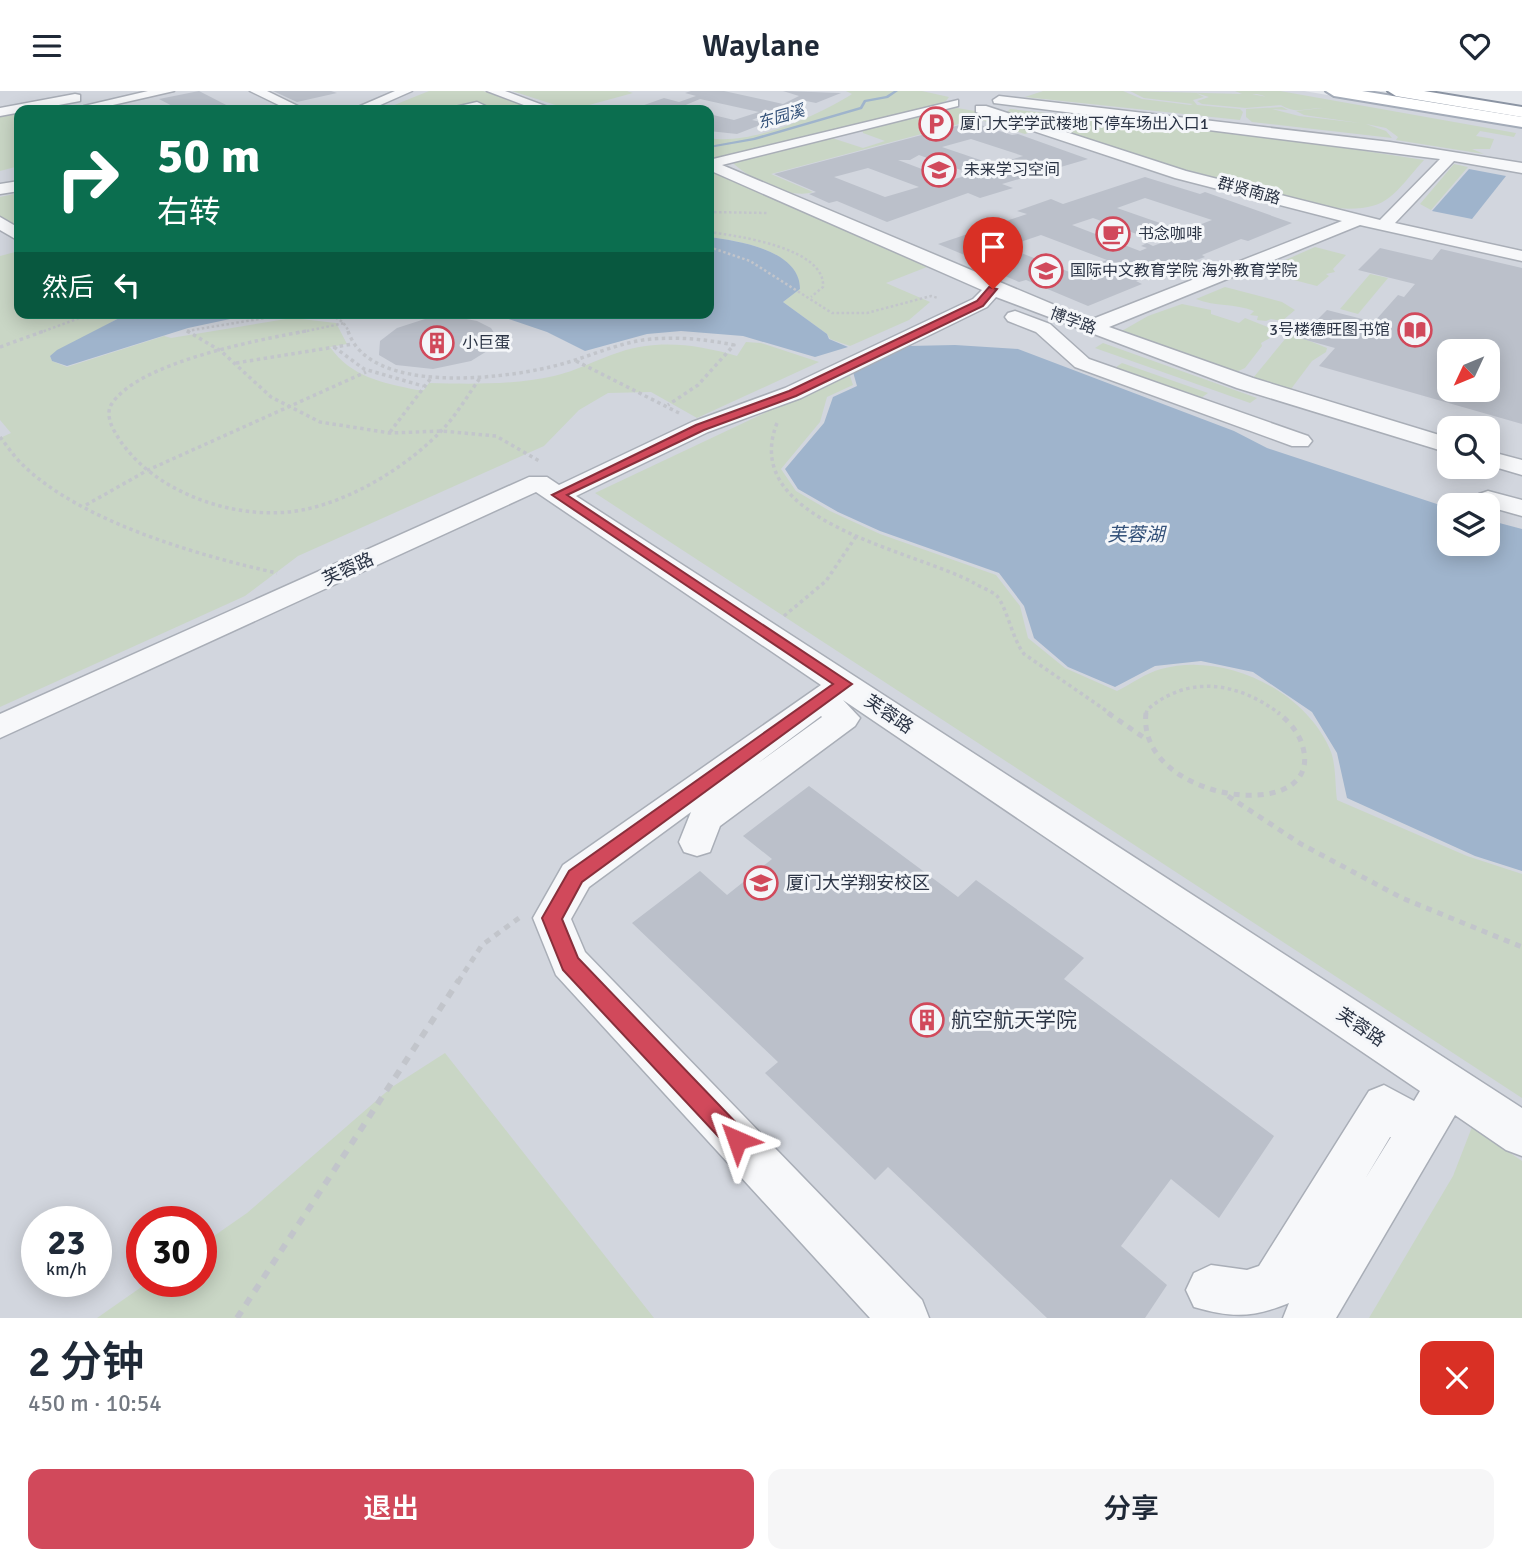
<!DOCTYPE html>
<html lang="zh">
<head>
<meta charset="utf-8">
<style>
  :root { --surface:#fff; --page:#f6f6f7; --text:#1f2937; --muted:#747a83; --accent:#d1495b }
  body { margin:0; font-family:Signika,"Noto Sans SC",sans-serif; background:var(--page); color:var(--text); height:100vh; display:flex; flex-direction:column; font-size:26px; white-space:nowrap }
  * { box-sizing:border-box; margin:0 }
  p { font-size:23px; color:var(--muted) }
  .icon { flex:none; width:38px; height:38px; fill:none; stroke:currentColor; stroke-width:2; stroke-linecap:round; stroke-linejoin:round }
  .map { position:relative; height:1227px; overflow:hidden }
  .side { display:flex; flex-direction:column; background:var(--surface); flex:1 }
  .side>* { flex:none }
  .hud { position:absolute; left:14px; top:14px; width:700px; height:214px; border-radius:14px; box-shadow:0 4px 18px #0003; background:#0b6e4f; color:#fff; overflow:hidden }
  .needle { width:46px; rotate:226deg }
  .buttons { position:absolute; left:1437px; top:248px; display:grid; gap:14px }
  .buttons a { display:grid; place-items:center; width:63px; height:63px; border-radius:14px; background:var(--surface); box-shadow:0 4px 18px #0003; font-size:35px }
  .speed { position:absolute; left:21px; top:1115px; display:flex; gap:14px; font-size:35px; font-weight:700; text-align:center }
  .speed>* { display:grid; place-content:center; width:91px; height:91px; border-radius:50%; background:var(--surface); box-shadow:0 4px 18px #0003; line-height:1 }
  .speed small { font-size:18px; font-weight:400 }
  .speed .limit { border:10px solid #d22; background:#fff; color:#111 }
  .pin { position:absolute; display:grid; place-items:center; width:60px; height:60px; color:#fff; margin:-72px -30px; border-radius:50% 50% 50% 0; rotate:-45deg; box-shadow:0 0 7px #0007 }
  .pin .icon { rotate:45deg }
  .me { position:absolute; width:77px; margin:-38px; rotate:317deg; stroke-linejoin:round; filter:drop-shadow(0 0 5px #0008) }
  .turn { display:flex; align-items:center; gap:24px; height:147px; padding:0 28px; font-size:32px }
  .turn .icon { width:91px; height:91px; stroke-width:2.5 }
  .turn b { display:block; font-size:49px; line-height:60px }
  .then { display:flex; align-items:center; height:66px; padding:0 28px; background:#0003; gap:14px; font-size:26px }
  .round { display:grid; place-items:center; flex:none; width:74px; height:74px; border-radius:14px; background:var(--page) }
  .overview { display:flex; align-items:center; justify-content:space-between; height:119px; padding:0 28px }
  h1 { font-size:42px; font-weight:600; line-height:52px }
  .cta { display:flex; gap:14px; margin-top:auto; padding:14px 28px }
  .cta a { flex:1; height:80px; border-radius:14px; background:var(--accent); color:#fff; font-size:28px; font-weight:600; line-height:80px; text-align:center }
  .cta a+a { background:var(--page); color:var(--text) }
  header { display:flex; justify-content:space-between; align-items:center; height:91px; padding:0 28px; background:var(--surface); font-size:32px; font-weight:600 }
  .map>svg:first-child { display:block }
  .built { fill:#d2d6de; fill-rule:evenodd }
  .green { fill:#c9d6c5 }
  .water { fill:#9fb4cc }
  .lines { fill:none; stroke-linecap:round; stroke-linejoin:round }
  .stream { fill:#9fb4cc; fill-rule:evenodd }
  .building { fill:#bbc0ca; fill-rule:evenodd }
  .minor-casing { stroke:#a9aeb7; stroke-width:3 }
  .major-casing { stroke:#a3abb8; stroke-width:4 }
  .highway-casing { stroke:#8b94a3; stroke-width:4 }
  .path-far3 { stroke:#c2c5cb; stroke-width:2.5; stroke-dasharray:2.5 2.5; stroke-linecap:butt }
  .path-far2 { stroke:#c2c5cb; stroke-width:3.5; stroke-dasharray:3.5 3.5; stroke-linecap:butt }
  .path-far1 { stroke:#c2c5cb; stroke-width:5; stroke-dasharray:6 6; stroke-linecap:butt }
  .path { stroke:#c2c5cb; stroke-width:6; stroke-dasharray:8 8; stroke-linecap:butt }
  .minor { fill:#f7f8fa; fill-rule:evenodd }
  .major { fill:#fff; fill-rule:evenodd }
  .highway { fill:#fff; fill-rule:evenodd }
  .route { fill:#d1495b; stroke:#882f3b; stroke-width:2 }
  .labels { text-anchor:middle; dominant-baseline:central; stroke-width:6; stroke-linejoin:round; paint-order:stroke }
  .far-water-label { font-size:16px; font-style:italic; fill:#34527a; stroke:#f4f6f9 }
  .far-poi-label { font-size:16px; fill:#2b3445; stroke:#f4f6f9; text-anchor:start }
  .far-street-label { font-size:16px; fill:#2b3445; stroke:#f4f6f9 }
  .street-label { font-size:18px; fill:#2b3445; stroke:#f4f6f9 }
  .poi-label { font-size:18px; fill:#2b3445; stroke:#f4f6f9; text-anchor:start }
  .water-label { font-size:19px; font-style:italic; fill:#34527a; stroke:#f4f6f9 }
  .near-poi-label { font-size:21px; fill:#2b3445; stroke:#f4f6f9; text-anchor:start }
</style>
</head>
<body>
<header><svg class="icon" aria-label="menu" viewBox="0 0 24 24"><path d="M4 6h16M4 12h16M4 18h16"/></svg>Waylane<svg class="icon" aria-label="heart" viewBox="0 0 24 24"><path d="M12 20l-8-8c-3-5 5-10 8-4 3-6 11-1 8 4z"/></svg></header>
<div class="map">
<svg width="1522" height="1227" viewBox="0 0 1522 1227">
  <rect width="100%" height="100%" fill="#e4e7ec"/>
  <!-- built -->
  <path class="built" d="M0 0H1304L1522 37V1227H0ZM19 19H709V222H19ZM1449 261H1488V299H1449ZM1449 338H1488V376H1449ZM1449 415H1488V453H1449ZM37 1130H96V1190H37ZM142 1130H201V1190H142Z"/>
  <!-- green -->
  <g class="green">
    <path d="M429 0H483L537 19H492L474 13 446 19H382Z"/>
    <path d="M512 0H627L633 2 571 19Z"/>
    <path d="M846 0H922L949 6 946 10 935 14 720 66H709V47C749 55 818 25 852 3Z"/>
    <path d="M1043 0H1123L1142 8 1190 14 1193 13 1144 7 1130 0 1242 3 1235 0H1280L1516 42 1514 46 1480 40 1476 45 1494 48 1490 58H1472L1484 63 1396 49 1398 46 1386 37 1366 33 1386 40 1392 47 1252 31 1246 26V18L1282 16 1288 19 1272 18 1299 25 1360 32 1304 24 1296 20 1323 17C1314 17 1302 20 1294 19 1279 17 1269 2 1252 3L1267 6 1281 14 1246 17 1202 13 1197 10 1209 6 1196 2 1204 6 1193 9 1197 14 1240 18 1243 21 1240 29 1025 6Z"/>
    <path d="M957 17 981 21 1033 40 1025 43 978 28 771 83 813 101C790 109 748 87 732 71L832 47 863 57 885 50 863 42 862 37Z"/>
    <path d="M1010 18 1287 48 1424 69C1390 107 1388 121 1332 117L1168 74 1006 22Z"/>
    <path d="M19 23V75L0 80V26Z"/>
    <path d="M1454 73 1468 76 1431 119 1420 113Z"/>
    <path d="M709 80 816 122 927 176 886 192 930 211 909 229 850 255 830 248 827 243 783 211 800 198C799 159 740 150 709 146Z"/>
    <path d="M19 102V139L0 126V106Z"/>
    <path d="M1315 156 1346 164 1333 178 1335 181 1326 183 1329 185 1317 195 1260 180Z"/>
    <path d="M19 160V222H128L50 265 52 270 67 276 164 245 171 247 292 227 336 232 347 253 330 256C351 286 383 292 417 299H424L429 292C469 293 515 294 554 285 576 280 598 268 620 261 660 248 698 254 737 265L746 251 761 252 819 271 697 327 651 301 608 302 579 319 544 355 298 465 245 505 0 616V347L11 342 0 329V165Z"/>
    <path d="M1370 183 1388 187 1358 223 1340 218Z"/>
    <path d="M1225 196 1282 211 1295 219 1282 230 1271 228 1266 230 1257 229 1258 225 1250 224 1254 220C1234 212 1216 216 1196 208Z"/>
    <path d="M1182 213 1211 219V223L1239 232 1245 227 1275 239 1266 244 1270 247 1261 252 1262 255 1245 277 1234 282 1120 241 1148 225Z"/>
    <path d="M1290 242 1327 257 1326 261 1312 270 1291 298 1253 287Z"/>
    <path d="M1103 252 1257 307 1250 312 1095 257Z"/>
    <path d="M1122 272 1208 302 1201 307 1115 277Z"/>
    <path d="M849 282 853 294 827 306 820 331 781 378 796 400 830 420 880 443 996 484 1020 515 1028 547 1065 577 1117 600C1131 593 1146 582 1161 578 1224 560 1307 600 1331 661 1336 675 1335 694 1337 709L1467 765 1522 783V1007L595 402Z"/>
    <path d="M445 962 654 1227H97L150 1190H201V1154L247 1122 392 996Z"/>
    <path d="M1472 1036 1522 1070V1227H1369L1453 1085Z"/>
  </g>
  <!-- water -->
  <g class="water">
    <path d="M1469 78 1506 85 1472 128 1432 120Z"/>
    <path d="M709 146C739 150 800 159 800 198L783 211 827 243 829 248 848 256 815 266 743 245 681 240 647 243 585 260 547 241 491 222H709Z"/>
    <path d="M129 222H258L188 237 67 275 52 270 50 265 57 259Z"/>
    <path d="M955 254 1018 258 1234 340 1267 357 1449 417V453H1488V429L1522 438V780L1475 765 1347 707 1337 662 1312 621 1253 581 1201 570 1155 575 1115 596 1068 576 1034 547 1024 515 999 482 880 440 838 421 798 398 785 378 824 332 833 306 857 295 853 281 908 255Z"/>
  </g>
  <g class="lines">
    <!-- stream -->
    <path class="stream" d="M894 0H898L888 7 866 11 862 18 755 49 709 57V55L753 47 860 16 864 9 886 5Z"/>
  </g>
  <!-- building -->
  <g class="building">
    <path d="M199 0 236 19H180L159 8Z"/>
    <path d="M273 0H331L337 2 297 11Z"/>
    <path d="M691 0H724L783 13 799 5 783 0 841 2 816 12 801 9 786 15 799 18 779 26 766 23 752 29 765 32 737 43 709 40V23L734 29 759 21 700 8 681 16 690 19 633 18 664 7 679 11 696 5 685 2Z"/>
    <path d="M971 31 1012 44 1018 43 1088 68 1002 93 1013 97 980 107 968 102 887 131 837 110 829 112 809 103 816 101 774 83ZM971 48 1023 65 995 74 942 56ZM919 64 972 83 951 89 898 69H910ZM868 77 919 96 885 106 834 86Z"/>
    <path d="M1145 86 1200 103 1205 101 1292 132 1248 150 1241 148 1202 164 1205 166 1136 190 1142 193 1088 215 1026 189 1019 191 986 177 991 175 938 153 1027 123 1017 120 1051 108 1063 113ZM1145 107 1212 129 1183 140 1117 117ZM1093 127 1161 152 1153 155 1147 152 1141 155 1147 157 1140 160 1072 134ZM1041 144 1107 169 1072 182 1006 156Z"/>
    <path d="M1380 157 1432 169 1441 158 1522 177V333L1319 275 1335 257 1299 247 1327 219 1374 231 1398 204 1404 206 1415 193 1358 179ZM1449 261H1488V299H1449Z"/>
    <path d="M456 226 477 230 491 237 496 245 492 257 471 270 433 278 396 274 379 264 380 250 397 237 425 228Z"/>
    <path d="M809 695 958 806 976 789 1084 867 1064 888 1274 1045 1219 1127 1171 1088 1121 1155 1167 1194 1145 1227H1047L888 1076 875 1089 765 982 778 971 632 832 700 780 727 804 772 768 743 745Z"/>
  </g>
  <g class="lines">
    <defs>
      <g id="minor">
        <path d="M148 0H174L91 19 84 15Z"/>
        <path d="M250 0H267L306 19H289Z"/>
        <path d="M395 0H412L369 19H351Z"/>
        <path d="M487 0H505L556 19H537Z"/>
        <path d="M75 3 80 4V10L0 25V17Z"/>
        <path d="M999 5 1390 51 1522 72V82L1454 70 1395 132 1522 160V170L1360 134 1109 236 1253 287 1449 347V362L1237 297 996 206 987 216 801 307 708 341 576 405 1522 1017V1065L1506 1059 1455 1024 1336 1227H1283L1289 1212C1252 1227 1232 1227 1194 1216L1186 1199 1194 1182 1211 1174 1247 1179 1259 1175 1369 1000 1384 994 1414 1010 1420 1000 843 609 860 627 855 635 720 735 710 761 697 765 684 761 679 751 691 721 589 796 571 828 585 861 922 1209 929 1227H870L556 884 533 827 563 774 821 594 536 401 0 647V623L529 386H547L559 394 692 331 785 297 973 208 982 199 709 79V69L958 9V15L722 74 1090 229 1342 130 1175 87 976 21V15H986L1186 80 1380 129 1440 68 994 12 993 9ZM821 625 822 626 758 672ZM1390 1046H1391L1365 1088Z"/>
        <path d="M477 11 494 19H453L455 16Z"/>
        <path d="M19 90V100L0 103V93Z"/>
        <path d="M0 126 19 137V150L0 139Z"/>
        <path d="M1015 220 1050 233 1089 268 1308 345 1312 350 1308 355H1292L1075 276 1036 241 1008 230 1005 226 1008 222Z"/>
        <path d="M1488 360 1522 369V384L1488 374Z"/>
        <path d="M1488 400 1522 409V425L1479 413 1475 408 1479 403Z"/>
      </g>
      <path id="major" d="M1326 0H1362L1522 26V36L1334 5Z"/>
      <path id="highway" d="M1388 0H1424L1522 16V26L1396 5Z"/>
    </defs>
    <!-- minor casing -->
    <use href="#minor" class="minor-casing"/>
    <!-- major casing -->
    <use href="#major" class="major-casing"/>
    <!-- highway casing -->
    <use href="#highway" class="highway-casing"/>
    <!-- path-far3 -->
    <g class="path-far3">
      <path d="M709 121 767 122"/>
      <path d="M709 141C738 145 826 157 823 196L811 206"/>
      <path d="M709 156 750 170 832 222H867L931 205 938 207"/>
      <path d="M311 222C327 224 343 224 349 242"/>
      <path d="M187 240 190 242"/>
      <path d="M187 240 295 222"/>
      <path d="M39 242 93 222"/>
      <path d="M297 242 345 232"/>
    </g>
    <!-- path-far2 -->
    <g class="path-far2">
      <path d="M187 240 221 260 271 306 320 331 390 342 442 340 496 345 541 371"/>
      <path d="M306 240C259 249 137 271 111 314 106 323 111 335 116 343 151 403 242 433 307 418 356 407 409 374 443 338 457 323 468 304 480 287"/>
      <path d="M348 240C369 304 500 288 550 276 582 269 611 254 643 249 674 245 704 248 734 254L698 294 668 314"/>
      <path d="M0 256 44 240"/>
      <path d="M334 256 364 278 423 295"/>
      <path d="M576 270 679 322"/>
      <path d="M236 272 353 253"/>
      <path d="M777 332C738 431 914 459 974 492 980 496 992 500 997 505 1007 517 1012 547 1024 563L1111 623"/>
      <path d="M390 341 431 287"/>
      <path d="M0 346C8 356 15 367 24 375 82 431 200 465 277 482"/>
      <path d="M86 414 148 379 366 281"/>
      <path d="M784 525 826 490 857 444"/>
      <path d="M1146 623 1147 619C1188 583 1238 591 1280 623"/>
    </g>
    <!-- path-far1 -->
    <g class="path-far1">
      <path d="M1108 622 1146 648"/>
      <path d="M1146 622C1136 709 1317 735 1304 661 1301 644 1291 632 1278 622"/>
      <path d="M1228 705 1301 753 1402 807 1522 856"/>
      <path d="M458 891 482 854 519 827"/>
    </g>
    <!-- path -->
    <path class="path" d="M237 1227 459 889"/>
    <!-- minor -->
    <use href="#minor" class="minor"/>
    <!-- major -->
    <use href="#major" class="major"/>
    <!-- highway -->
    <use href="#highway" class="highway"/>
  </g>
  <!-- route -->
  <path class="route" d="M989 196 997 198 983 215 796 305 704 339 567 404 852 593 582 791 562 828 578 867 745 1041 748 1049 745 1057 737 1061 729 1057 563 879 542 827 569 780 833 593 552 404 696 334 789 300 977 210Z"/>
  <!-- icons -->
  <defs>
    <symbol id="parking-ring" viewBox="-11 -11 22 22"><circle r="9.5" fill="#f4f6f9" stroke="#d1495b" stroke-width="1.5"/><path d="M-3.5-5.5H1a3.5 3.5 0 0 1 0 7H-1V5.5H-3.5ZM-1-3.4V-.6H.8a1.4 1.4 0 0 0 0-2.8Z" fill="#d1495b"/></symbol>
    <symbol id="university-ring" viewBox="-11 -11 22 22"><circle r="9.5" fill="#f4f6f9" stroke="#d1495b" stroke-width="1.5"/><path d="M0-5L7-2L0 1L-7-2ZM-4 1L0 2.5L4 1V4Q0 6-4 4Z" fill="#d1495b"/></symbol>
    <symbol id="cafe-ring" viewBox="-11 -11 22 22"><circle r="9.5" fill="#f4f6f9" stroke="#d1495b" stroke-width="1.5"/><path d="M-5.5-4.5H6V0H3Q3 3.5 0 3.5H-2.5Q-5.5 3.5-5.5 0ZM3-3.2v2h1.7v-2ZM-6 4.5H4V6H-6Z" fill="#d1495b"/></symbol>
    <symbol id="library-ring" viewBox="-11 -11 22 22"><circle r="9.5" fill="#f4f6f9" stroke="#d1495b" stroke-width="1.5"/><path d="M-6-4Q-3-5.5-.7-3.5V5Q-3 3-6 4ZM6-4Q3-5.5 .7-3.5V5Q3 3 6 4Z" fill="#d1495b"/></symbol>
    <symbol id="building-ring" viewBox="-11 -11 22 22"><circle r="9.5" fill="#f4f6f9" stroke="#d1495b" stroke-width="1.5"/><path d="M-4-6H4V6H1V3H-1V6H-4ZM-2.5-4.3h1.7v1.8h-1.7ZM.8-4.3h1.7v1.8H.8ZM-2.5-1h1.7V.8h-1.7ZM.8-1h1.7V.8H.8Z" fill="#d1495b"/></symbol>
  </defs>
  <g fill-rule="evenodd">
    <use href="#parking-ring" x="917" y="14" width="38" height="38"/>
    <use href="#university-ring" x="920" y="60" width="38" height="38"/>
    <use href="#cafe-ring" x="1094" y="124" width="38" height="38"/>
    <use href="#university-ring" x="1027" y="161" width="38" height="38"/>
    <use href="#library-ring" x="1396" y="220" width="38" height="38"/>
    <use href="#building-ring" x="418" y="233" width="38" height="38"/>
    <use href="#university-ring" x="742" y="773" width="38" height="38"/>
    <use href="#building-ring" x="908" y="910" width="38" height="38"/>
  </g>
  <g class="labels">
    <!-- far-water labels -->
    <g class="far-water-label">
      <text transform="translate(781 26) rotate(-16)">东园溪</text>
    </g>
    <!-- far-poi labels -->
    <g class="far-poi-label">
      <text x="960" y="33">厦门大学学武楼地下停车场出入口1</text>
      <text x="964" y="79">未来学习空间</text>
      <text x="1138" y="143">书念咖啡</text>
      <text x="1070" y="180">国际中文教育学院 海外教育学院</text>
      <text x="1390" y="239" text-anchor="end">3号楼德旺图书馆</text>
      <text x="462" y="252">小巨蛋</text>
    </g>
    <!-- far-street labels -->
    <g class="far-street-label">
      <text transform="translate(1249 100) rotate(15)">群贤南路</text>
      <text transform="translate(1073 230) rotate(20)">博学路</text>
    </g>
    <!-- street labels -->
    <g class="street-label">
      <text transform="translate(348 478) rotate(-25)">芙蓉路</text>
      <text transform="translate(889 623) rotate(34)">芙蓉路</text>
      <text transform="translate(1361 936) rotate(34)">芙蓉路</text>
    </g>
    <!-- poi labels -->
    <g class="poi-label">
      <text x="786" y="792">厦门大学翔安校区</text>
    </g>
    <!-- water labels -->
    <g class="water-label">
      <text x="1136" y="444">芙蓉湖</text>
    </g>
    <!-- near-poi labels -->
    <g class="near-poi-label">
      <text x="951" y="929">航空航天学院</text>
    </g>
  </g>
</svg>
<div class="buttons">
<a><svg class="needle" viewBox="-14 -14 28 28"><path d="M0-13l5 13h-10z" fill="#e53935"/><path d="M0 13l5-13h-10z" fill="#747a83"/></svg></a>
<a><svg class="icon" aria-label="search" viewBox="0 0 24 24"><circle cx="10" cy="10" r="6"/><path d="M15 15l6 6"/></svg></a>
<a><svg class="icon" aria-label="layers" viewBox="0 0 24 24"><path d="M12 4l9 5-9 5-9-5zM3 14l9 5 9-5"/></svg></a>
</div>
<div class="speed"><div>23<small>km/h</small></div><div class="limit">30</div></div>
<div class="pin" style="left:993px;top:198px;background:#d93025"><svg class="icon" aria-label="arrive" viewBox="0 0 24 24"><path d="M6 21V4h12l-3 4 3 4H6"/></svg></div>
<svg class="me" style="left:737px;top:1049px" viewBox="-20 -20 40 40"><path d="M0-17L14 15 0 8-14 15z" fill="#d1495b" stroke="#fff" stroke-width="4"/></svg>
<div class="hud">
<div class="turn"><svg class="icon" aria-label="right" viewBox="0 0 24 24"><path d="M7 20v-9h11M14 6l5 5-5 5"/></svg><div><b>50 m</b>右转</div></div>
<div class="then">然后<svg class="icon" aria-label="left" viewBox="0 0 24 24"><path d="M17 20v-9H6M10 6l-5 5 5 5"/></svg></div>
</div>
</div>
<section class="side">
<div class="overview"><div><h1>2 分钟</h1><p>450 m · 10:54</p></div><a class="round" style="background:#d93025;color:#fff"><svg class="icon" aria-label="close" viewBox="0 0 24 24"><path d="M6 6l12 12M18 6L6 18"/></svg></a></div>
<div class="cta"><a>退出</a><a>分享</a></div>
</section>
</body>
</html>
